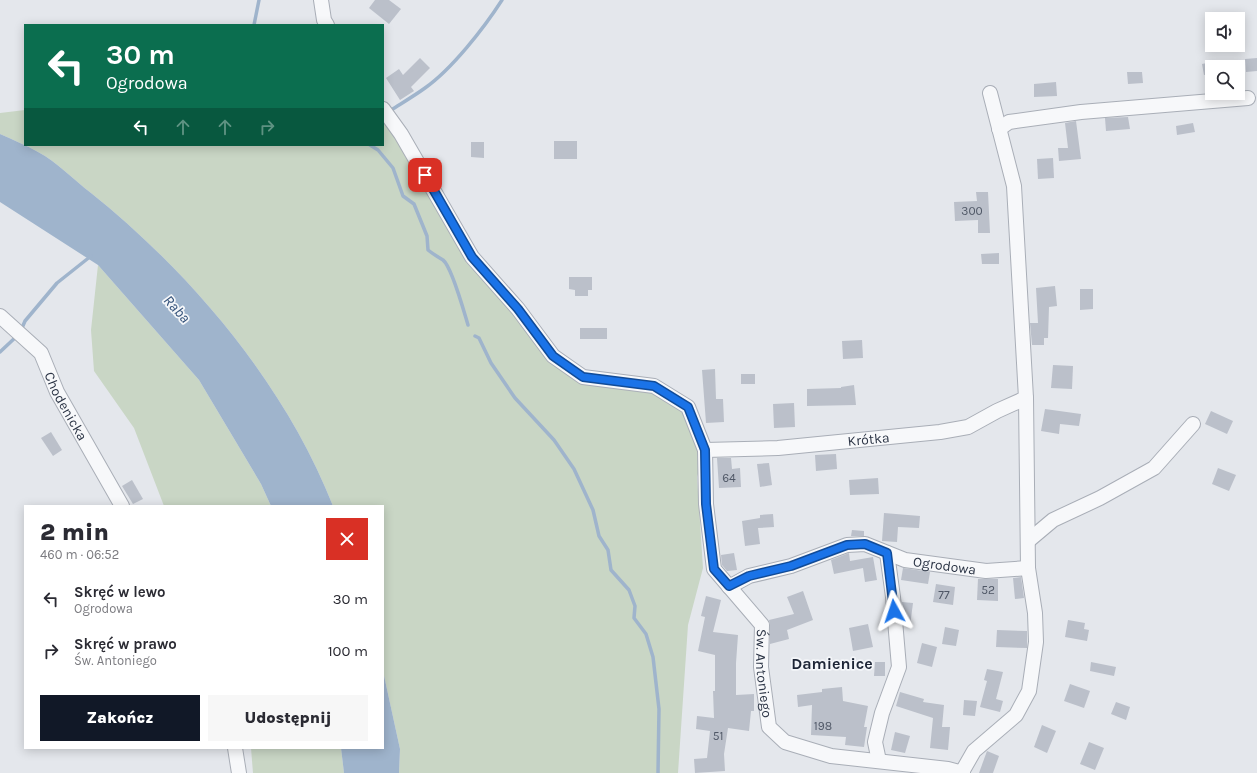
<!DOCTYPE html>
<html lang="pl">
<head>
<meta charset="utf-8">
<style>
  :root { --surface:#fff; --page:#f7f7f7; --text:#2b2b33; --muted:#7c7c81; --accent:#111827 }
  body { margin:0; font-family:Karla,sans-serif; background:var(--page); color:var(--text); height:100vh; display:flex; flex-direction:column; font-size:15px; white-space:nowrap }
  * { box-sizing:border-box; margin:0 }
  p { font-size:13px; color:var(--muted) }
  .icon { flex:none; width:22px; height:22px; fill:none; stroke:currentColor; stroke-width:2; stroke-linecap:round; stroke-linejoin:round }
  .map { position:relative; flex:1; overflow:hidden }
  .details { position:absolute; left:24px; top:505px; width:360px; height:244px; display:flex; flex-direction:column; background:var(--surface); border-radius:0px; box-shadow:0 2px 10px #0003 }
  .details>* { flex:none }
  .hud { position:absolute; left:24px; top:24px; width:360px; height:122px; border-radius:0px; box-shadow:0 2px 10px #0003; background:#0b6e4f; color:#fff; overflow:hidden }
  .controls { position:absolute; left:1205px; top:12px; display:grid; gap:8px }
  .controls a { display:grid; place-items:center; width:40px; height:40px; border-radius:0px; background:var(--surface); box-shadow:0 2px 10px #0003; font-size:20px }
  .pin { position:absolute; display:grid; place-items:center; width:34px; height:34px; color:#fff; margin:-17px; border-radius:8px; box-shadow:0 2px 6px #0006 }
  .me { position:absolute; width:44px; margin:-22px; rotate:355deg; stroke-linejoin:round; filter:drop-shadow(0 0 3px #0008) }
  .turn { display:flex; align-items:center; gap:14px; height:84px; padding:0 16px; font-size:18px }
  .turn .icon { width:52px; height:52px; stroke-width:2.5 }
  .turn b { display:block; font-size:28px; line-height:34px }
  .lanes { display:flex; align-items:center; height:38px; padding:0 16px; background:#0003; justify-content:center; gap:20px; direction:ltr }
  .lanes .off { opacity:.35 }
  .round { display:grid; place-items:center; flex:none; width:42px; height:42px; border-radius:0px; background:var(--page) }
  .headline { display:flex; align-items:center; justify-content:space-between; height:68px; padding:0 16px }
  h1 { font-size:24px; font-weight:800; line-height:30px }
  .button { display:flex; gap:8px; margin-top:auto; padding:8px 16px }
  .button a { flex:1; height:46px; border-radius:0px; background:var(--accent); color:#fff; font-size:16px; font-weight:800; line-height:46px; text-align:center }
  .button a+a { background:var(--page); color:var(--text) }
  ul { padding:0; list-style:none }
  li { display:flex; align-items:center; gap:12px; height:52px; padding:0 16px }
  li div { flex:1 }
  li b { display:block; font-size:15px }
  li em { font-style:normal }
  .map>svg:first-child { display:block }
  .green { fill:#c9d6c5 }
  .water { fill:#9fb4cc }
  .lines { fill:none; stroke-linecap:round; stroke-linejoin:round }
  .stream { stroke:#9fb4cc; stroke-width:3.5 }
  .building { fill:#bbc0ca }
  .minor-casing { stroke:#a9aeb7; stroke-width:16 }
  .minor { stroke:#f7f8fa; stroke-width:14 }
  .route-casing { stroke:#114b97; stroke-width:10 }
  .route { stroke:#1a73e8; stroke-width:7 }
  .labels { text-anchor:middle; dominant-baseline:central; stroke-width:3.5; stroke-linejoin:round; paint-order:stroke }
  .number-label { font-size:12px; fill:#4f5766 }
  .street-label { font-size:14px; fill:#2b3445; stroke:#f4f6f9 }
  .water-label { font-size:15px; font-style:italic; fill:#34527a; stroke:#f4f6f9 }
  .quarter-label { font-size:16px; font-weight:bold; fill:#1d2536; stroke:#f4f6f9 }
</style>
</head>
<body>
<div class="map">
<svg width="1257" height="773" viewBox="0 0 1257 773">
  <rect width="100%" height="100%" fill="#e4e7ec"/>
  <!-- green -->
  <g class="green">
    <path d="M25 110V145H383V120L401 134 472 257 583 377 654 386 688 407 705 450 697 477 703 568 688 625 678 773H399L400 749 383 671V506H333C285 384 192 274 91 193 74 180 57 162 38 152 26 145 13 140 0 134V113Z"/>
    <path d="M98 265 199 380 261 484 271 506H164L134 428 94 371 91 330Z"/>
    <path d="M251 748H341L344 773H253Z"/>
  </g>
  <!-- water -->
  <g class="water">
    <path d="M0 134C13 140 26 145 38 152 57 162 74 180 91 193 192 274 285 384 333 506H271L261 484 199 380 98 265 0 202Z"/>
    <path d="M383 671 400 749 399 773H344L341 748H383Z"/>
  </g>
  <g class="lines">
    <!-- stream -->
    <g class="stream">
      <path d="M254 25 259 0"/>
      <path d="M391 110C402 103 414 96 425 88 452 69 484 28 502 0"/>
      <path d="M370 145 378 150 393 168 403 196 414 204 427 236 428 250C433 254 438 257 443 260 452 267 464 312 468 325"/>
      <path d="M22 328 25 321 57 283 91 256"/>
      <path d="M475 336 479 338 491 363 515 398 554 440 574 469 593 510 599 536 608 550 611 570 629 590 635 606 634 618 646 634 653 657 659 709 658 773"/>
      <path d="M0 352 17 336"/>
    </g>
  </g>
  <!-- building -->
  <g class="building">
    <path d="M375 0H389L401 9 389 24 369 8Z"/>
    <path d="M420 58 430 68 411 87 414 91 400 100 386 78 399 69 403 75Z"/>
    <path d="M1257 58V71L1246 72 1245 59Z"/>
    <path d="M1212 62V74L1204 75 1202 64Z"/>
    <path d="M1127 72H1142L1143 83 1128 84Z"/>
    <path d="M1056 82 1057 96 1034 97V84Z"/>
    <path d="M1128 117 1130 129 1106 131 1105 118Z"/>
    <path d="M1076 121 1081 159 1059 161 1058 148H1068L1065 123Z"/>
    <path d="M1193 123 1195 132 1177 135 1176 126Z"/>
    <rect x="554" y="141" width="23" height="18"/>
    <path d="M471 142H484V158L471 157Z"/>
    <path d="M1053 158 1054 178 1038 179 1037 159Z"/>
    <path d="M976 192H988L990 233H978V220L955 221 954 202 977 201Z"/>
    <path d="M999 253V264H982L981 254Z"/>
    <path d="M569 277H592V290H588V296H575V290L569 289Z"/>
    <path d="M1055 286 1057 306 1049 307 1048 338H1044V345H1032L1030 323H1038L1036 288Z"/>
    <path d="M1080 289H1093V309L1080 310Z"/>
    <rect x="580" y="328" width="27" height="11"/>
    <path d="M862 340 863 358 843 359 842 341Z"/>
    <path d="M1053 365 1073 366 1072 389 1051 388Z"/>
    <path d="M715 369 716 399H723L724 422 706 423 702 370Z"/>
    <rect x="741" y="374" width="14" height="10"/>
    <path d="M854 385 856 405 807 406V389L841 388V387Z"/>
    <path d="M794 403 795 427 774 428 773 404Z"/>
    <path d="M1045 409 1081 414 1079 426 1060 424 1059 434 1041 431Z"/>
    <path d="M1211 411 1233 421 1227 434 1205 424Z"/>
    <path d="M51 432 62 450 53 456 41 438Z"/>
    <path d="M836 454 837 469 816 471 815 455Z"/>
    <path d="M717 458H731L732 469 740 468 741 487 719 488Z"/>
    <path d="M769 463 772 485 760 487 757 464Z"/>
    <path d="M1218 468 1236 475 1229 491 1212 484Z"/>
    <path d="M878 478 879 494 850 495 849 480Z"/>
    <path d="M132 480 143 499 133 504 122 486Z"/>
    <path d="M884 513 920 516 919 528 898 527 897 542 882 541Z"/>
    <path d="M773 514 774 527 758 528 760 544 745 546 742 521 760 518V515Z"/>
    <path d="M852 530 864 531V536H851Z"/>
    <path d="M734 553 737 570 727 571 722 565 721 555Z"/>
    <path d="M849 553 850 561 873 557 877 580 865 582 863 568 834 574 831 560Z"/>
    <path d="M903 568 930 572 928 584 901 580Z"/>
    <path d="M1021 577 1024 598 1015 599 1013 578Z"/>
    <path d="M978 579H998V601L977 600Z"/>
    <path d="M936 584 955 587 953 605 933 602Z"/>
    <path d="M803 591 813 620 787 630 789 639 770 644V625L769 620 794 614 787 597Z"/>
    <path d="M706 596 721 600 713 632 738 635 736 663V695L754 694V711H751L749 731 728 728 724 754 725 771 695 773 694 759 707 758 710 731 696 729 697 716 714 718 713 691H715V655L698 651 705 617 701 616Z"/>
    <path d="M902 602 913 603 910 626 904 625Z"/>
    <path d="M1068 620 1085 623 1084 629 1089 630 1087 641 1065 637Z"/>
    <path d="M868 624 873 647 853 651 849 628Z"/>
    <path d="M945 627 959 630 956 646 942 644Z"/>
    <path d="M997 630 1027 631V648L996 647Z"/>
    <path d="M922 643 937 647 932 667 917 663Z"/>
    <path d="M875 662H885V676H874Z"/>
    <path d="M1091 662 1116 667 1114 676 1090 671Z"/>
    <path d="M987 669 1003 672 996 699 1003 701 1000 712 980 707 987 681 984 680Z"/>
    <path d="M1070 684 1090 691 1084 708 1064 701Z"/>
    <path d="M842 687 843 701 868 706 864 727H867L864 747 845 745 846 737 811 735 812 705 798 707 797 695 822 692V689Z"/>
    <path d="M900 692 924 699 923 702 944 705 942 727H950L948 750 930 748 933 718 896 706Z"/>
    <path d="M964 700 977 701 975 716 963 715Z"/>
    <path d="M1116 702 1130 707 1126 720 1111 714Z"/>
    <path d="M1042 725 1056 731 1047 753 1034 747Z"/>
    <path d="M895 732 910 736 905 753 891 750Z"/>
    <path d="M1089 742 1104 748 1095 770 1080 764Z"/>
    <path d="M987 751 999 756 993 773H979Z"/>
  </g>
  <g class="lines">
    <defs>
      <g id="minor">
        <path d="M321 0 324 20 327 25"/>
        <path id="s1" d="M383 109 401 134 472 257 518 309 553 356 583 377 654 386 688 407 705 450 706 504 714 569 762 625 761 667 769 727 785 742 831 756 948 769 963 773"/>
        <path d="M999 129 1009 122 1081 112 1248 98"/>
        <path id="s2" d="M0 316 41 353 57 392 122 506"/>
        <path id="s3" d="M705 450 778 448 940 432 968 427 997 411 1026 398"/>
        <path d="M1028 541 1053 520 1100 498 1154 468 1193 424"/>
        <path id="s4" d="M729 587 749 576 791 566 847 545 865 544 905 560 986 571 1028 568"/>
        <path d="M235 748 239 773"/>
        <path d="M879 761 875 742 882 713 899 667 893 597 887 553"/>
        <path d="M962 772 974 751 1016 715 1029 691 1036 642 1035 613 1028 568 1026 398 1014 186 990 93"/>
      </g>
    </defs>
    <!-- minor casing -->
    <use href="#minor" class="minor-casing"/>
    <!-- minor -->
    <use href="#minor" class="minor"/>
  </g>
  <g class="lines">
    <defs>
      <path id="route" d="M425 175 472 257 518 309 553 356 583 377 654 386 688 407 705 450 706 504 714 569 729 586 749 576 791 566 847 545 865 544 887 553 894 611"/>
    </defs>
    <!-- route casing -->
    <use href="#route" class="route-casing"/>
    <!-- route -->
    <use href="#route" class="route"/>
  </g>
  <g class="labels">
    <!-- number labels -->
    <g class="number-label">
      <text x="972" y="211">300</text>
      <text x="729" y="478">64</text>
      <text x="988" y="590">52</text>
      <text x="944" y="595">77</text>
      <text x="823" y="726">198</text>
      <text x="718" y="736">51</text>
    </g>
    <!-- street labels -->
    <g class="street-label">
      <text stroke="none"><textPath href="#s2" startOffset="114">Chodenicka</textPath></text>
      <text stroke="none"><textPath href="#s3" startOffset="164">Krótka</textPath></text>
      <text stroke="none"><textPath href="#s4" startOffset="227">Ogrodowa</textPath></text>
      <text stroke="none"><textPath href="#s1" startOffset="737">Św. Antoniego</textPath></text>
    </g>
    <!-- water labels -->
    <g class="water-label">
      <text transform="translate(177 309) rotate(48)">Raba</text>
    </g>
    <!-- quarter labels -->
    <g class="quarter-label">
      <text x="832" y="663">Damienice</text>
    </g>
  </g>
</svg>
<div class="controls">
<a><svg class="icon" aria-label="sound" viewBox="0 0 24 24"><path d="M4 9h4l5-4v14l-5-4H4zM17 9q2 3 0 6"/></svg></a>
<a><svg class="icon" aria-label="search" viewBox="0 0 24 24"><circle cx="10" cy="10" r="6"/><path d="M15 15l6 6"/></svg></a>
</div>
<div class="pin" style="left:425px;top:175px;background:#d93025"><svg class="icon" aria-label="arrive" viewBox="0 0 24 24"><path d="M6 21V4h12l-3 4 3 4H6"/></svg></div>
<svg class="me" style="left:894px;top:611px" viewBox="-20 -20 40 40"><path d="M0-17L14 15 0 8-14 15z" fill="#1a73e8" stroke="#fff" stroke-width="4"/></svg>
<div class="hud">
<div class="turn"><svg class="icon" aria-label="left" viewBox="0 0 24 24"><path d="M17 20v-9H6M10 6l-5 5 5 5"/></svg><div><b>30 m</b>Ogrodowa</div></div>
<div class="lanes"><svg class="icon" aria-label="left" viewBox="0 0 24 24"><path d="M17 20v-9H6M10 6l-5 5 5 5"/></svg><svg class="icon off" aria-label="ahead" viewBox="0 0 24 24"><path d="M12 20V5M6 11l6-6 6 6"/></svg><svg class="icon off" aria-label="ahead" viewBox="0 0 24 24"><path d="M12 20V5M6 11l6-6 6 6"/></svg><svg class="icon off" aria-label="right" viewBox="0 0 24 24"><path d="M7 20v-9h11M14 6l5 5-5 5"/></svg></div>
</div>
<section class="details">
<div class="headline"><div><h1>2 min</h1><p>460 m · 06:52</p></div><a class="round" style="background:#d93025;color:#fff"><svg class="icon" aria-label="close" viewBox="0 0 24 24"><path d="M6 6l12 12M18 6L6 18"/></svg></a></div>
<ul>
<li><svg class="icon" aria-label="left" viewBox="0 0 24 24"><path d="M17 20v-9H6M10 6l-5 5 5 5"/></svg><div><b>Skręć w lewo</b><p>Ogrodowa</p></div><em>30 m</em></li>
<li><svg class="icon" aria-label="right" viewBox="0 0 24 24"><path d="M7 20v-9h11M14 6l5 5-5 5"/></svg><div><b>Skręć w prawo</b><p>Św. Antoniego</p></div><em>100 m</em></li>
</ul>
<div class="button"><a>Zakończ</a><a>Udostępnij</a></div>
</section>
</div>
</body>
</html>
